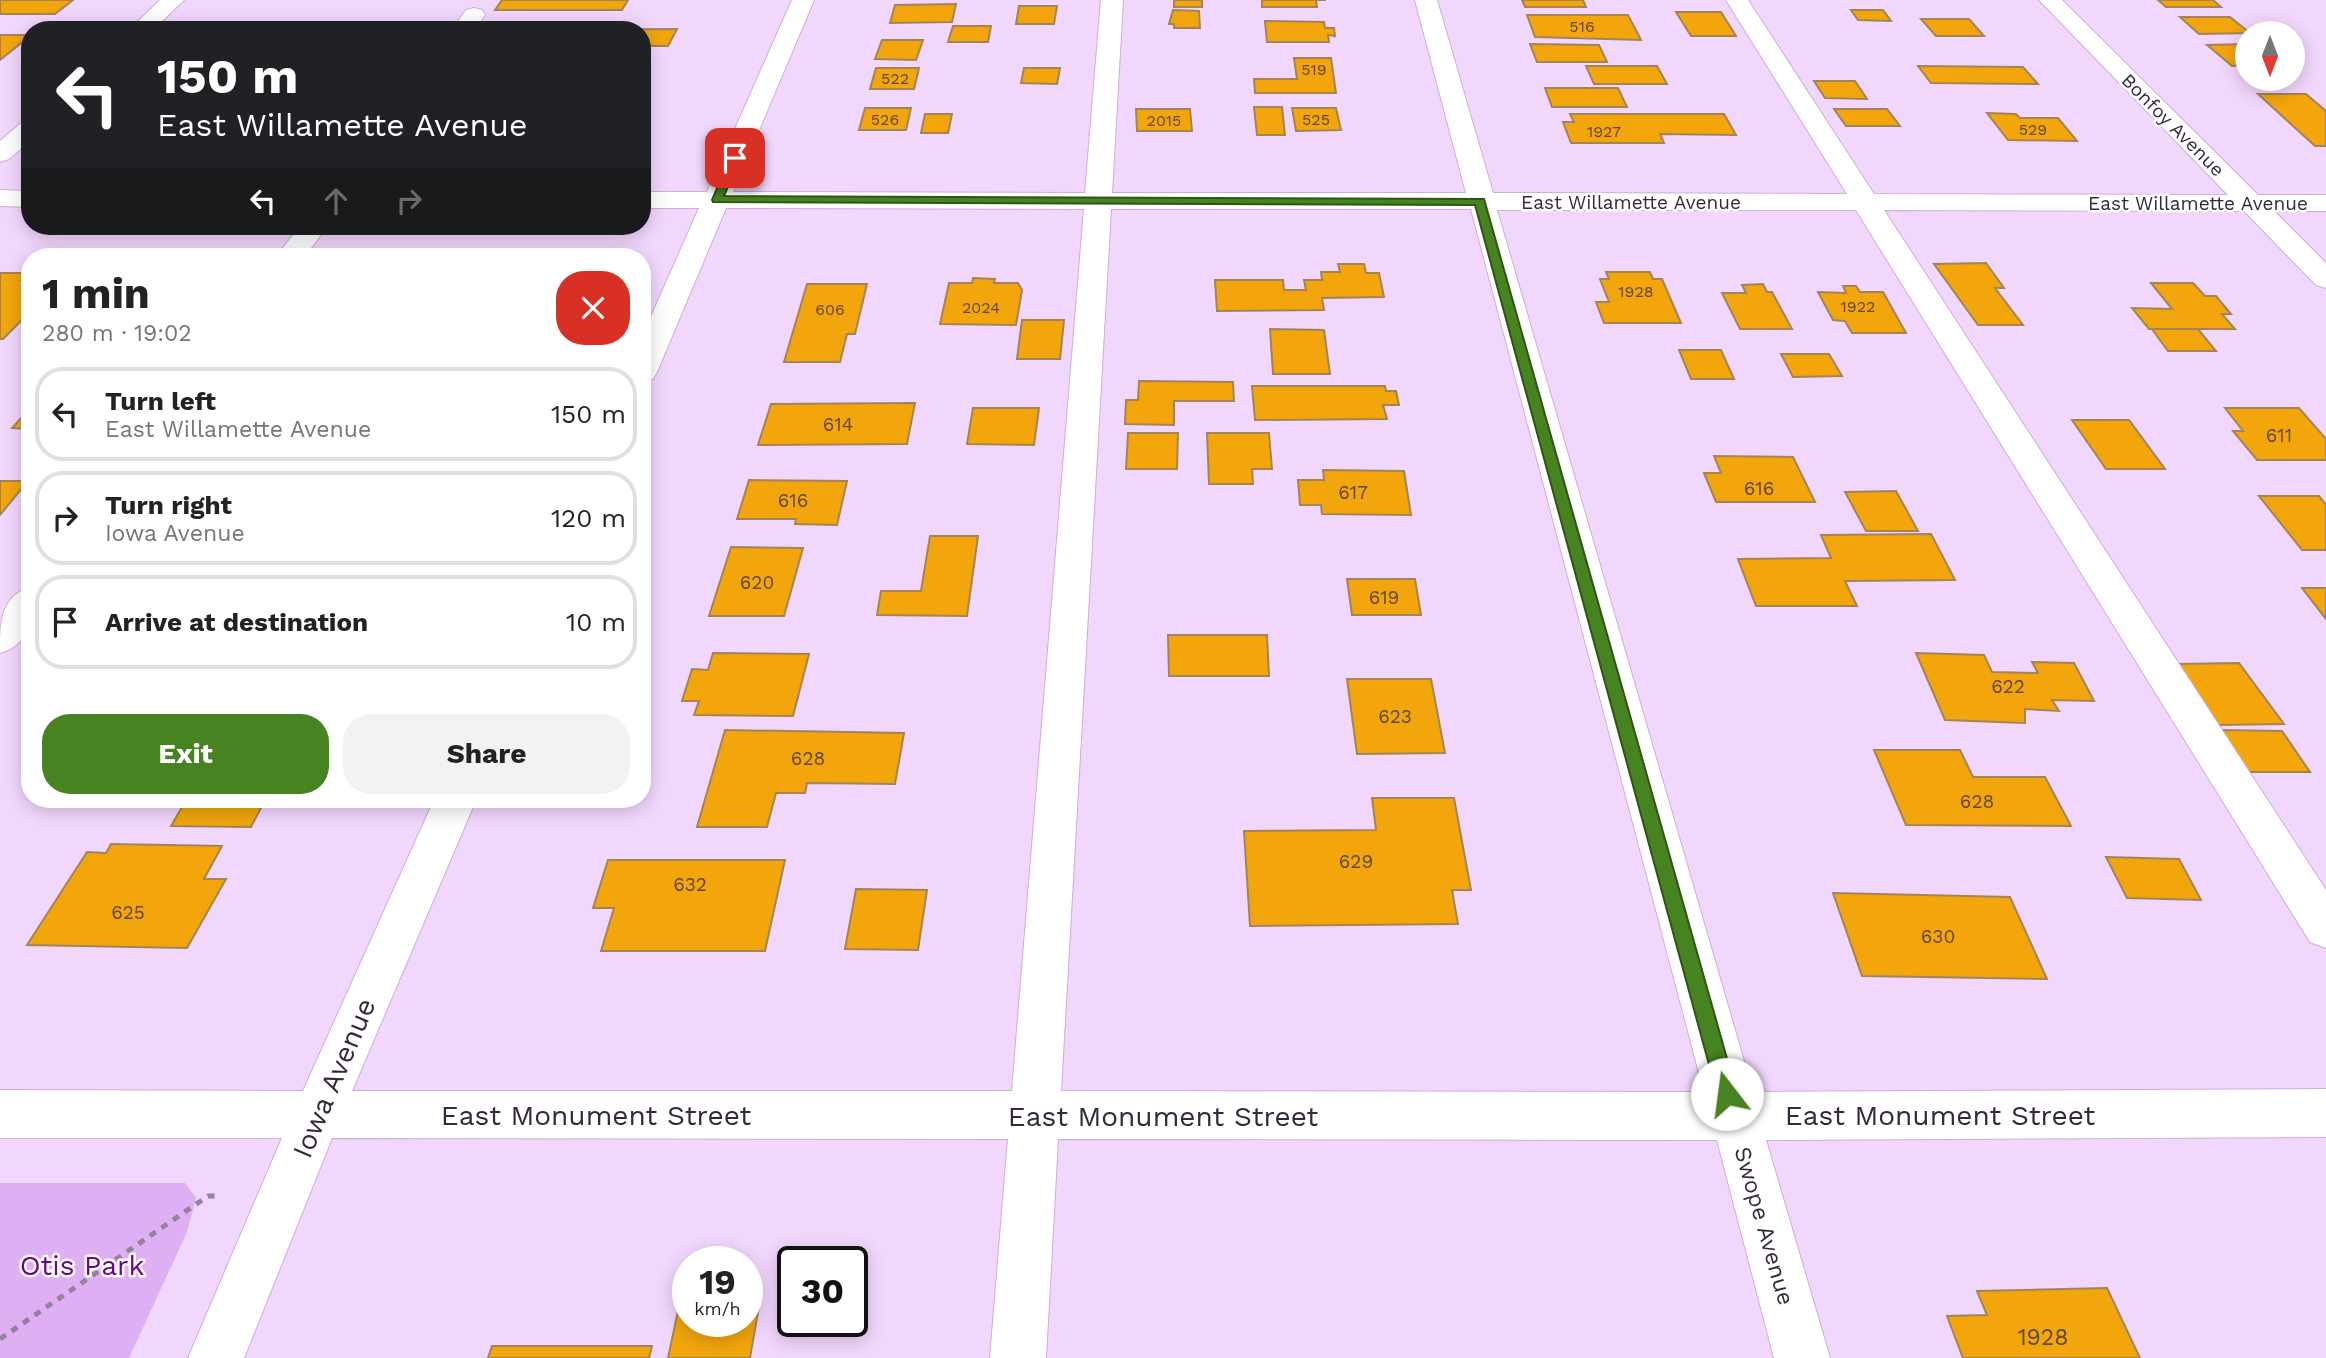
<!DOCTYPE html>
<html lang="en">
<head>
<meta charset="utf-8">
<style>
  :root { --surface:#fff; --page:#f2f2f2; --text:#222; --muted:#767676; --line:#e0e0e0; --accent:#488321 }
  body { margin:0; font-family:"Work Sans",sans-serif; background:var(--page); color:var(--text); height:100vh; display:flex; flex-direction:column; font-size:26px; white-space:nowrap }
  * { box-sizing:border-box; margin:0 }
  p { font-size:23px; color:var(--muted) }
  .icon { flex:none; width:38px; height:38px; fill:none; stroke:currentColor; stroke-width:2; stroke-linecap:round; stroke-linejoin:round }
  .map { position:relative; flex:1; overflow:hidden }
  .drawer { position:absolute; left:21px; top:248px; width:630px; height:560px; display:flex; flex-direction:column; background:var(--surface); border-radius:28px; box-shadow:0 4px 18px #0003 }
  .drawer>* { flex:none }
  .guide { position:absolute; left:21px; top:21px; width:630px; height:214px; border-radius:28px; box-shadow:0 4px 18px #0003; background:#202124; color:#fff; overflow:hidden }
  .needle { width:46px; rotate:180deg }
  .controls { position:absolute; left:2235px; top:21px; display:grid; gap:14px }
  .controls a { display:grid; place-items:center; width:70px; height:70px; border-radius:50%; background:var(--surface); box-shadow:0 4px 18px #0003; font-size:35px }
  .speed { position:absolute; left:672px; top:1246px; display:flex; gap:14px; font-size:35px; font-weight:700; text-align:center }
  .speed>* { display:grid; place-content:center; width:91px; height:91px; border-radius:50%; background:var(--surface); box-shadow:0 4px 18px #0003; line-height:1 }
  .speed small { font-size:18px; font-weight:400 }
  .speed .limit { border:4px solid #111; border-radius:10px; background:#fff; color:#111 }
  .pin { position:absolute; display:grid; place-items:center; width:60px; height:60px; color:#fff; margin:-30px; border-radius:14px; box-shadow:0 4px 10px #0006 }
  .me { position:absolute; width:77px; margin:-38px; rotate:345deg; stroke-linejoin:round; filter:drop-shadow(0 0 5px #0008) }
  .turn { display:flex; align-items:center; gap:24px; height:147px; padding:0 21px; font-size:32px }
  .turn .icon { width:91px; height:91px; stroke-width:2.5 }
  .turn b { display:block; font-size:49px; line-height:60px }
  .lanes { display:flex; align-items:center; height:66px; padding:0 21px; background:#0003; justify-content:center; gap:35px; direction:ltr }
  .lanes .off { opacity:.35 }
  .round { display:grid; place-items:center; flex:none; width:74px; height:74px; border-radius:28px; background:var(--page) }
  .head { display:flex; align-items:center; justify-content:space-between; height:119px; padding:0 21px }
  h1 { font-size:42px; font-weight:700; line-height:52px }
  .button { display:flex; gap:14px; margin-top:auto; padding:14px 21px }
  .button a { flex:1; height:80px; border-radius:28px; background:var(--accent); color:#fff; font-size:28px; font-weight:700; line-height:80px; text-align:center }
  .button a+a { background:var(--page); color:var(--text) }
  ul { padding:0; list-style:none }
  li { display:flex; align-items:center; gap:21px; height:94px; margin:0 14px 10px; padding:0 7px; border:4px solid var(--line); border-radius:28px }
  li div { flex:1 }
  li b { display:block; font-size:26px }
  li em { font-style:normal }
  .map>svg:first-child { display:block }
  .green { fill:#deaff2 }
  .building { fill:#f2a60c; stroke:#a48457; stroke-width:2 }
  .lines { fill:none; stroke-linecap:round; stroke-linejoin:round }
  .minor-casing { stroke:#cdaddb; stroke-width:2 }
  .path { stroke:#95819d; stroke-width:5; stroke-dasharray:7 7; stroke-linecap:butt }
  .minor { fill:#fff; fill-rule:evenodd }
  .route { fill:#488321; stroke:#2f5515; stroke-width:2 }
  .labels { text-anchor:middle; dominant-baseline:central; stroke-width:5; stroke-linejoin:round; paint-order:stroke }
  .far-number-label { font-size:16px; fill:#64482e }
  .far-street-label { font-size:19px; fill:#34283a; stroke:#fff }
  .number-label { font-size:19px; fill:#64482e }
  .street-label { font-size:23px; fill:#34283a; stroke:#fff }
  .near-number-label { font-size:23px; fill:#64482e }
  .near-street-label { font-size:28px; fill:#34283a; stroke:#fff }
  .near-park-label { font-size:28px; fill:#6c048a; stroke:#fff }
</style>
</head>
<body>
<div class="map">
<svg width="2326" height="1358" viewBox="0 0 2326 1358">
  <rect width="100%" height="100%" fill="#f2d7fd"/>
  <!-- green -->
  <path class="green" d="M0 1183H185L196 1198 187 1232 129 1358H0Z"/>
  <!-- building -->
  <g class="building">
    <path d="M0 0H73L55 14H0Z"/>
    <path d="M502 0H628L622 10H495Z"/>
    <rect x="1174" y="0" width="28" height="7"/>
    <path d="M1262 0H1326H1316L1317 7H1262Z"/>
    <path d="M1522 0H1583L1586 7H1525Z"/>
    <path d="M2158 0H2213L2221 7H2166Z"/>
    <path d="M956 4 952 22 890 23 895 5Z"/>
    <path d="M1019 6H1057L1054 24H1016Z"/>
    <path d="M1173 10 1199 11 1200 28H1174V24H1169Z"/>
    <path d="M1851 10H1883L1891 21 1858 20Z"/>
    <path d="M1676 12H1721L1736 36H1691Z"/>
    <path d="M1527 15H1628L1641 40 1535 37Z"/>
    <path d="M2180 17H2230L2250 33 2199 34Z"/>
    <path d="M1921 19H1969L1984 36H1936Z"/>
    <path d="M1265 21 1324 22 1325 28H1334L1335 36 1328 35 1329 42H1267Z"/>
    <path d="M953 26H991L988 42H948Z"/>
    <path d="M243 27H401L399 30H240Z"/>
    <path d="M677 29 668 46H642V30H520Z"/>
    <path d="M0 35H30V36L0 60Z"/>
    <path d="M882 40H923L916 60 875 59Z"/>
    <path d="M1530 44 1599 45 1607 62H1537Z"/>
    <path d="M2247 44V65L2232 66 2207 45Z"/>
    <path d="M1294 58H1331L1336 93H1255L1254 79H1297Z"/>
    <path d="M1586 66H1657L1667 84H1594Z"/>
    <path d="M1918 66 2023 67 2038 84 1931 83Z"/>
    <path d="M876 68H919L914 89H870Z"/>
    <path d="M1024 68H1060L1057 84 1021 83Z"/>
    <path d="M1814 81H1855L1867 99 1825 98Z"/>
    <path d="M1545 88H1618L1627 107H1552Z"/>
    <path d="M2258 94H2306L2326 111V146H2315Z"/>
    <path d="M1254 107H1282L1285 135H1257Z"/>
    <path d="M865 108H911L906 130H859Z"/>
    <path d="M1292 108H1336L1341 130 1296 131Z"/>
    <path d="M1136 109H1190L1192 131H1137Z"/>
    <path d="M1834 109H1887L1900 126H1846Z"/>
    <path d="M1987 113 2016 114 2020 118H2058L2077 141 2008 140Z"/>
    <path d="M925 114H952L948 133H921Z"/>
    <path d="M1570 114H1724L1736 135 1660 134 1664 143H1571L1563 122H1574Z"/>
    <path d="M1986 263 2004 288H1995L2023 325H1978L1934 264Z"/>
    <path d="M1338 264H1364L1366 273H1379L1384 297 1322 298 1324 310 1217 311 1215 280H1283L1284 290H1306L1304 280H1322L1321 272H1340Z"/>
    <path d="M1606 272H1650L1653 279H1662L1681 323H1604L1596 302H1609L1600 279H1609Z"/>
    <path d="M0 273H27L21 280H30V312L3 339H0Z"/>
    <path d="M973 278 995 279 994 283H1018L1022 290 1016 325 940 324 949 283H972Z"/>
    <path d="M2151 283H2193L2205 296H2216L2231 314H2222L2235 329H2149L2132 308 2172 309Z"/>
    <path d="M807 284H867L855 334H847L840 362H784Z"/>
    <path d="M1763 284 1767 292H1772L1792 329H1740L1722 293H1746L1742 285Z"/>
    <path d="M1843 286H1856L1860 292H1883L1906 333H1852L1845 321 1833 320 1818 292 1846 293Z"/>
    <path d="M1022 320H1064L1060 359H1017Z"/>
    <path d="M1270 329 1324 330 1330 374H1273Z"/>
    <path d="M2152 329H2198L2216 351H2168Z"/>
    <path d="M1679 350H1721L1734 379H1691Z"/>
    <path d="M1781 354H1829L1842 376 1793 377Z"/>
    <path d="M1139 381 1233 382 1234 401H1174V425L1125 424 1126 400H1138Z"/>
    <path d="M1252 386H1385L1386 391H1396L1399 405H1383L1387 419 1255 420Z"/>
    <path d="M915 403 907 444 758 445 771 404Z"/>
    <path d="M30 408V429L12 428Z"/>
    <path d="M973 408H1039L1034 445 967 444Z"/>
    <path d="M2225 408H2299L2326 439V460H2257L2233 431H2243Z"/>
    <path d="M2072 420H2129L2165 469H2106Z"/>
    <path d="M1128 433H1178L1177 469H1126Z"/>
    <path d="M1207 433H1269L1272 469H1252L1253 484H1209Z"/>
    <path d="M1714 456 1793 457 1815 502H1716L1704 473H1721Z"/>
    <path d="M1323 470 1404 471 1411 515 1322 514 1321 505H1300L1298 480H1324Z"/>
    <path d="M749 480 847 481 837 525 795 524 796 519H737Z"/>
    <path d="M0 481H28L0 515Z"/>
    <path d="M1896 491 1918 531H1866L1845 492Z"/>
    <path d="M2259 496H2319L2326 505V550H2302Z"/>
    <path d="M1931 534 1955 580 1845 581 1857 606H1756L1738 559 1831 558 1821 535Z"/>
    <path d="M930 536H978L967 616 877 615 881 591H921Z"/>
    <path d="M731 547 803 548 784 616H709Z"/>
    <path d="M1347 579H1415L1421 615H1352Z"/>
    <path d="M2302 588H2326V619Z"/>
    <path d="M1168 635H1267L1269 676H1169Z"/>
    <path d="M713 653 809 654 793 716 694 715 699 701H682L692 669 708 670Z"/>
    <path d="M1916 653 1984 655 1992 672 2038 673 2032 662 2074 663 2094 701 2052 700 2059 711 2025 709V723L1945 720Z"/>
    <path d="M2239 663 2284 724 2218 725 2177 664Z"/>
    <path d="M1347 679H1431L1445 753 1357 754Z"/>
    <path d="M725 730 904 733 895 784 807 783 805 793H776L767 827H697Z"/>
    <path d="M2221 730 2282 731 2310 772H2248Z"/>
    <path d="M1874 750H1960L1973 777H2045L2071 826 1906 825Z"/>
    <path d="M1372 798H1454L1471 890H1452L1458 924 1250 926 1244 831 1376 830Z"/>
    <path d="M126 800H265L251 827 171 826 182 807 122 806Z"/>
    <path d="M111 844 222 846 204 879H226L187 948 27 945 87 852 106 853Z"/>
    <path d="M2106 857 2179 859 2201 900 2127 898Z"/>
    <path d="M608 860H785L765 951H601L614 908H593Z"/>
    <path d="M856 889 927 890 918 950 845 949Z"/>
    <path d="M1833 893 2010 897 2047 979 1862 976Z"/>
    <path d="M2107 1288 2140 1358H1963L1947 1316 1987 1315 1977 1291Z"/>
    <path d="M679 1306H688V1321H747V1306H759L750 1358H668Z"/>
    <path d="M492 1346H652L649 1358H488Z"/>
  </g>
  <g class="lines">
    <defs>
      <g id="minor">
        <path d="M160 0H184L153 30H129Z"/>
        <path d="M792 0H814L733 192 1085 193 1101 0H1123L1112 193H1466L1415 0H1437L1493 193 1847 194 1726 0H1748L1874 194 2228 195 2039 0H2062L2258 195H2326V211H2274L2326 263V288L2316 285 2244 211 1884 210 2326 890V948L2310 942 1856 210H1497L1753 1092 2326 1089V1137L1766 1140 1830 1358H1774L1717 1140 1058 1139 1046 1358H990L1008 1139 332 1138 244 1358H188L282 1138H0V1090L303 1091 434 800H476L352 1091H1012L1084 209 726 208 657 372 653 379 642 381V337L699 208H642V192H707ZM1111 209H1471L1704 1092 1061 1091Z"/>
        <path d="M474 8 482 10 485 15 475 30H452L466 10Z"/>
        <path d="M30 121V141L9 159 0 162V141L21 123Z"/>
        <path d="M0 190 30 191V207L0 206Z"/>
        <path d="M300 226H328L304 257H276Z"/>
        <path d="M30 587C30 616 34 643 0 653 0 623 0 597 30 587Z"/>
      </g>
    </defs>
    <!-- minor casing -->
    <use href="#minor" class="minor-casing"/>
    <!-- path -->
    <path class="path" d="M0 1339 208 1196H221"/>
    <!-- minor -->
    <use href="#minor" class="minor"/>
  </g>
  <!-- route -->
  <path class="route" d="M735 155 740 158 724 196 1484 199 1737 1094 1734 1101 1727 1104 1720 1101 1717 1094 1475 205 713 202 712 200 730 158Z"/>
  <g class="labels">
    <!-- far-number labels -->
    <g class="far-number-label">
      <text x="1582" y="26">516</text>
      <text x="1314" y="69">519</text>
      <text x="895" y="78">522</text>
      <text x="885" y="119">526</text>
      <text x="1316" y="119">525</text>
      <text x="1164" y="120">2015</text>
      <text x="2033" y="129">529</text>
      <text x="1604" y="131">1927</text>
      <text x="1636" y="291">1928</text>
      <text x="1858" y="306">1922</text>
      <text x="981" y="307">2024</text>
      <text x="830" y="309">606</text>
    </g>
    <!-- far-street labels -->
    <g class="far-street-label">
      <text transform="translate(2173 125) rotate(45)">Bonfoy Avenue</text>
      <text x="1631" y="202">East Willamette Avenue</text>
      <text x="2198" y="203">East Willamette Avenue</text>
    </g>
    <!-- number labels -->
    <g class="number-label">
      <text x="838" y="424">614</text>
      <text x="2279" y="435">611</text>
      <text x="1759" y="488">616</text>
      <text x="1353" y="492">617</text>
      <text x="793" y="500">616</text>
      <text x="757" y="582">620</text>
      <text x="1384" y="597">619</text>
      <text x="2008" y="686">622</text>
      <text x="1395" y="716">623</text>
      <text x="808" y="758">628</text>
      <text x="1977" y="801">628</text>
      <text x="1356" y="861">629</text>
      <text x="690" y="884">632</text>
      <text x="128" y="912">625</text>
      <text x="1938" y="936">630</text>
    </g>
    <!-- street labels -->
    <g class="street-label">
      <text transform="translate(1764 1226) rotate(74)">Swope Avenue</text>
    </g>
    <!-- near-number labels -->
    <g class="near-number-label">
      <text x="2043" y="1337">1928</text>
    </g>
    <!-- near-street labels -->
    <g class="near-street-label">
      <text transform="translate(334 1078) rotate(-67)">Iowa Avenue</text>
      <text x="596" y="1115">East Monument Street</text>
      <text x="1940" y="1115">East Monument Street</text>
      <text x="1163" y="1116">East Monument Street</text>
    </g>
    <!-- near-park labels -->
    <g class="near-park-label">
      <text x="82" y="1265">Otis Park</text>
    </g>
  </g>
</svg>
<div class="controls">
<a><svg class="needle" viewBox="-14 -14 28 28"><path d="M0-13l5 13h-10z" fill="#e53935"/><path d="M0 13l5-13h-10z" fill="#767676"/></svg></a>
</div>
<div class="speed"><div>19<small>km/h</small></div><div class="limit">30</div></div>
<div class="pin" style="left:735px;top:158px;background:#d93025"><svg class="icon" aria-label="arrive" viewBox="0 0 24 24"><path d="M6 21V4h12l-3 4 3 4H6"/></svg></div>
<svg class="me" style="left:1727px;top:1094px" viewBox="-20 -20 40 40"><circle r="19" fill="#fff"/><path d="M0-13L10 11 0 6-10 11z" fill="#488321"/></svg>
<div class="guide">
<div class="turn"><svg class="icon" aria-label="left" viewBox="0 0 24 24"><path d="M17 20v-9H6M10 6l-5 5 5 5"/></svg><div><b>150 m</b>East Willamette Avenue</div></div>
<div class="lanes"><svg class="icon" aria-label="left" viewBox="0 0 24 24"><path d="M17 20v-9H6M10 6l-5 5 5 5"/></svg><svg class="icon off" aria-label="ahead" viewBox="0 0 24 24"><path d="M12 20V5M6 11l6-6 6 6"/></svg><svg class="icon off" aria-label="right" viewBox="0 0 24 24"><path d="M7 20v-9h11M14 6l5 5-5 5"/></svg></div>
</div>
<section class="drawer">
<div class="head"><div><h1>1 min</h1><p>280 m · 19:02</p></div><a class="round" style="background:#d93025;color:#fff"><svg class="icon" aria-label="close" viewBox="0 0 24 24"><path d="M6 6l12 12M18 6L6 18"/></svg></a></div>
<ul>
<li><svg class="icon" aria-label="left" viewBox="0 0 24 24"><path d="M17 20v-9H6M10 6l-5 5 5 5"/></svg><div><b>Turn left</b><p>East Willamette Avenue</p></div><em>150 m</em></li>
<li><svg class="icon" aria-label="right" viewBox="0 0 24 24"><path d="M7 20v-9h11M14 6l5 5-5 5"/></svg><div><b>Turn right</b><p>Iowa Avenue</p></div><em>120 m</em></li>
<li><svg class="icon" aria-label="arrive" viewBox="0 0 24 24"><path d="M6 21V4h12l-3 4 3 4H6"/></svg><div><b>Arrive at destination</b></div><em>10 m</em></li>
</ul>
<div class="button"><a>Exit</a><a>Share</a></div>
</section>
</div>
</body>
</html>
